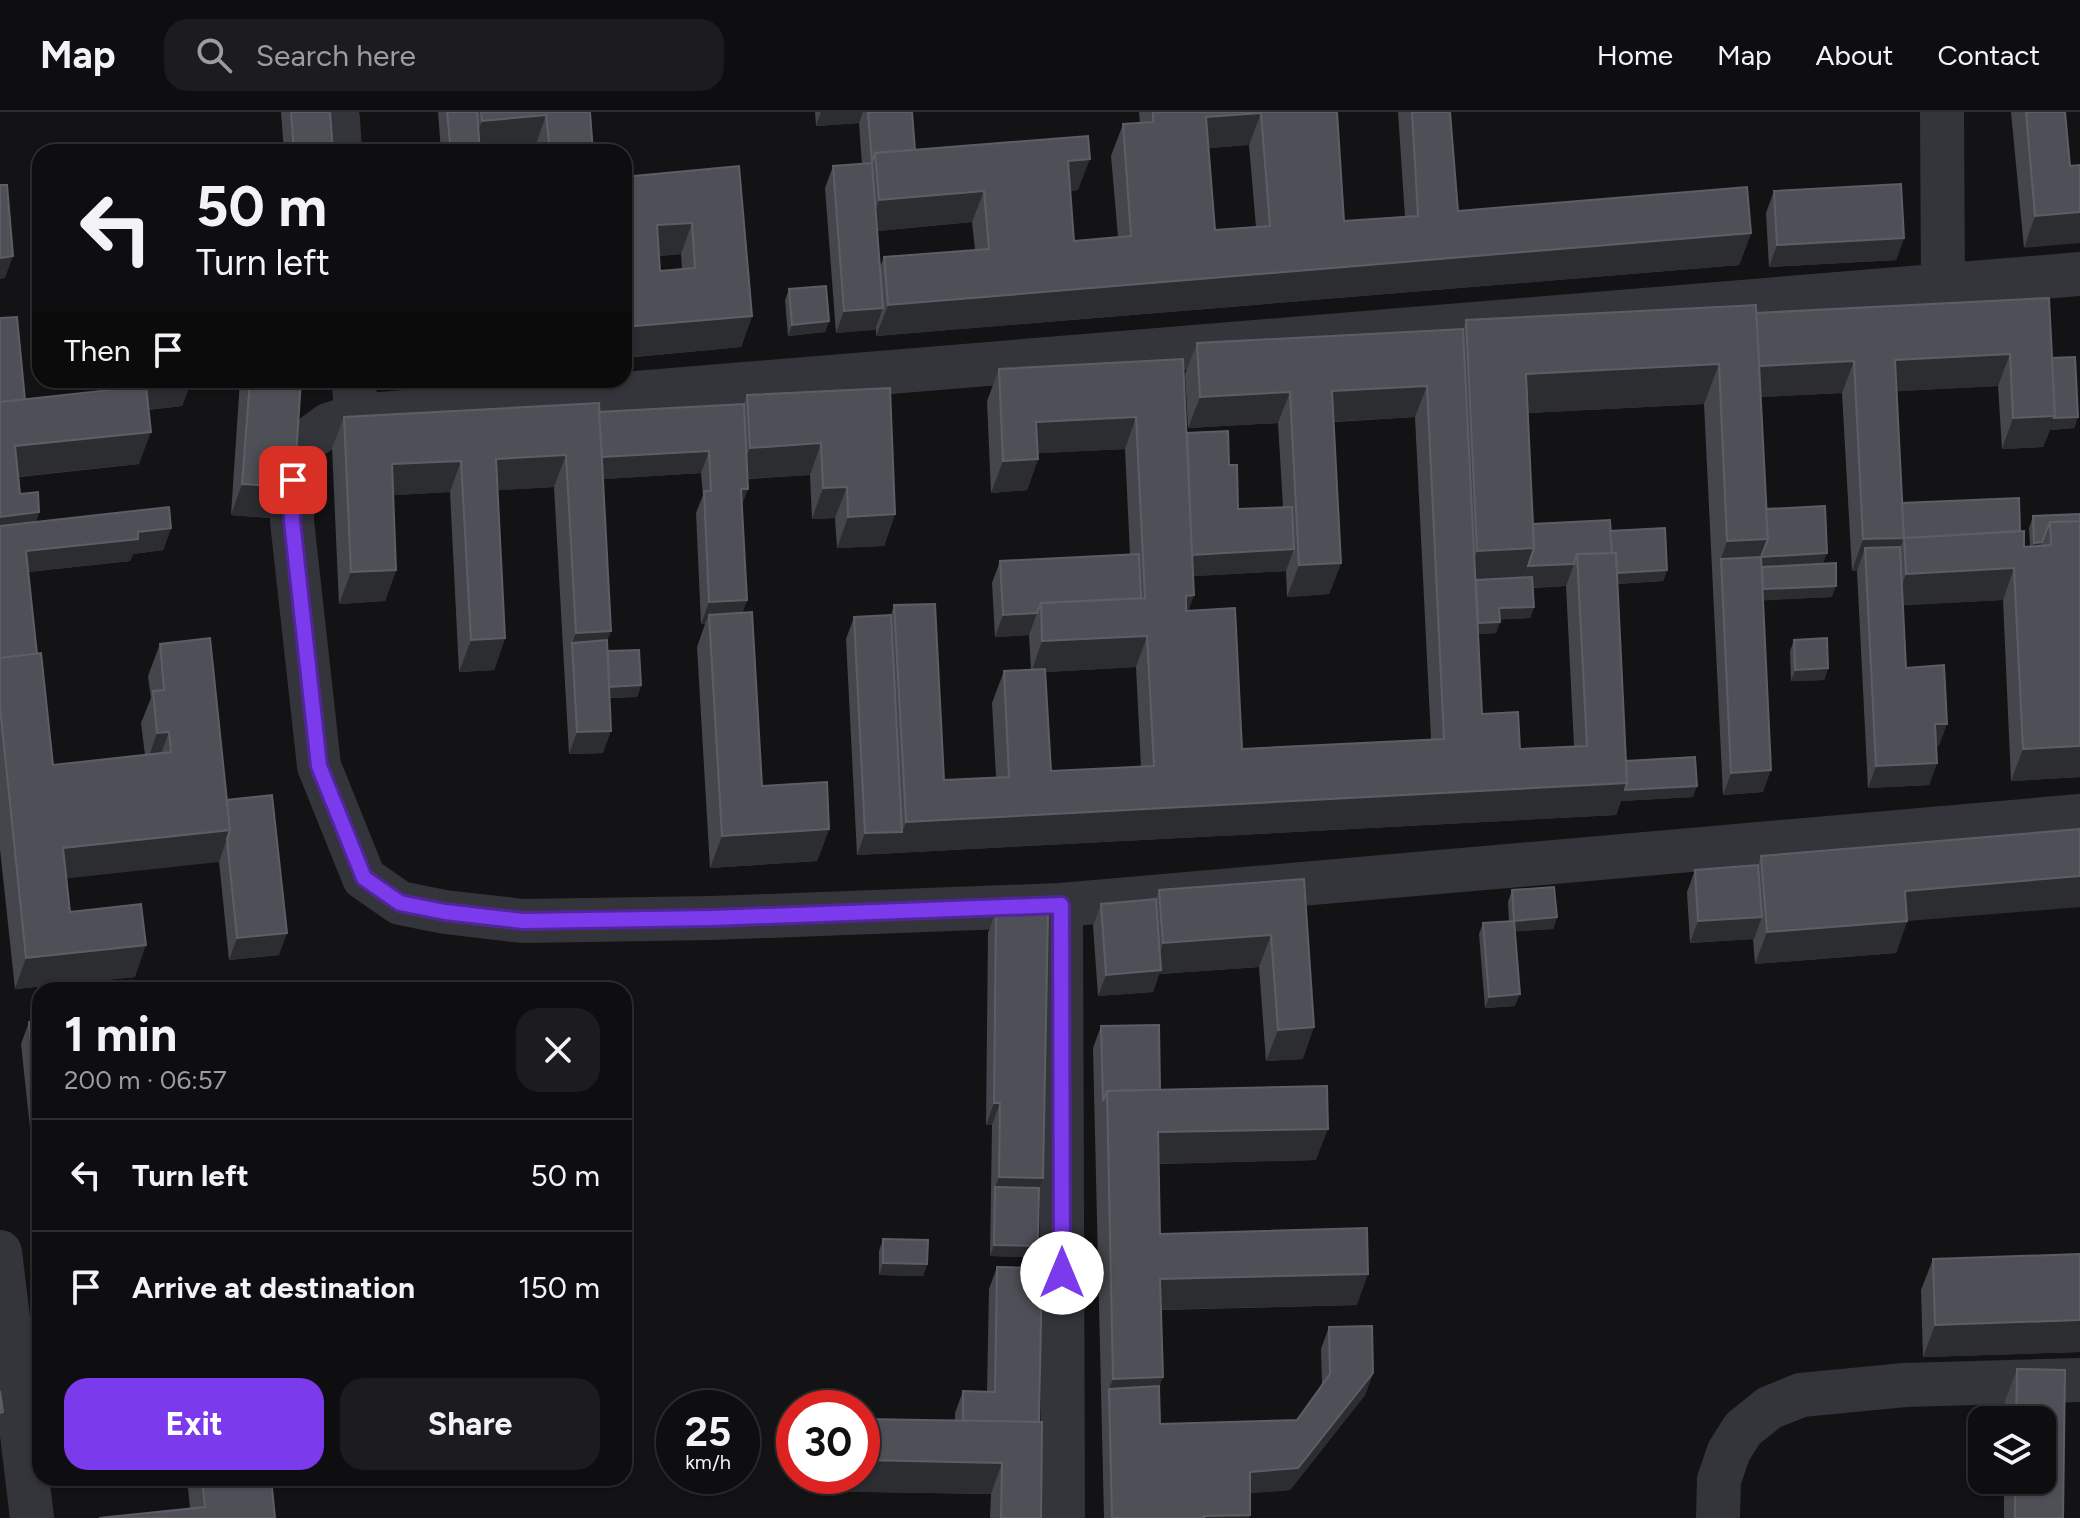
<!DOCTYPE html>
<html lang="en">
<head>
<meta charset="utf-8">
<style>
  :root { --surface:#0e0e10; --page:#1c1c1e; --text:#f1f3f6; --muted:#9b9c9f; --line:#2e2e30; --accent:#7c3aed }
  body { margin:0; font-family:Figtree,sans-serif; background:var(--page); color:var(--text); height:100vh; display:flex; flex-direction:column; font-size:30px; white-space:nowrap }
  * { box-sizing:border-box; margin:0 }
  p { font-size:26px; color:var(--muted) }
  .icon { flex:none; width:44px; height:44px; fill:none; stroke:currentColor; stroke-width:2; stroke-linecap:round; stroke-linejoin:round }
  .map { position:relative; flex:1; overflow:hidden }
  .side { position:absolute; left:32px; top:870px; width:600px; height:504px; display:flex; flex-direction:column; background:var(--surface); border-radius:24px; box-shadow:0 2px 6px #0004,0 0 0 2px var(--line) }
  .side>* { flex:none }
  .guide { position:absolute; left:32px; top:32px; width:600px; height:244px; border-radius:24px; box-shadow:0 2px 6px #0004,0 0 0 2px var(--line); background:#0e0e10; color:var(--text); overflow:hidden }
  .controls { position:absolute; left:1968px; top:1294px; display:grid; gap:16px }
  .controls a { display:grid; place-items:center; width:88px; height:88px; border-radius:16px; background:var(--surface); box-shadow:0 2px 6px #0004,0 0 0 2px var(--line); font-size:40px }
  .speed { position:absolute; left:656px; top:1278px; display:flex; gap:16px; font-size:40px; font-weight:700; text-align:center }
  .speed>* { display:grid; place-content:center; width:104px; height:104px; border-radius:50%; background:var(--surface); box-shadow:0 2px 6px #0004,0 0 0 2px var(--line); line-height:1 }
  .speed small { font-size:20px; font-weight:400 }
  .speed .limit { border:12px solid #d22; background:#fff; color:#111 }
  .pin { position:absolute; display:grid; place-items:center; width:68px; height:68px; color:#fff; margin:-34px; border-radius:16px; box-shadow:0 4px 12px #0006 }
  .me { position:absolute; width:88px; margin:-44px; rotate:0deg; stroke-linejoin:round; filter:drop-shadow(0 0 6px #0008) }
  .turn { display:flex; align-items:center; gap:28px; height:168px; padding:0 32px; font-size:36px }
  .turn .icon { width:104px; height:104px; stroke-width:2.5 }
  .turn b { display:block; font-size:56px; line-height:68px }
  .then { display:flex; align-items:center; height:76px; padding:0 32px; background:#0003; gap:16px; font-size:30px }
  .round { display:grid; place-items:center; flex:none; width:84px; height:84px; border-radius:24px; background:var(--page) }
  .summary { display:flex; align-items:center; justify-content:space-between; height:136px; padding:0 32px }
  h1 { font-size:48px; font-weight:700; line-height:60px }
  .action { display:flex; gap:16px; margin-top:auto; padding:16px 32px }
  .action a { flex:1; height:92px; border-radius:24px; background:var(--accent); color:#fff; font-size:32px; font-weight:700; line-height:92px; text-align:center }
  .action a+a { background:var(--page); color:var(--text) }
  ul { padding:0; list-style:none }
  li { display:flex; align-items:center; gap:24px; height:112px; padding:0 32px; border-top:2px solid var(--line) }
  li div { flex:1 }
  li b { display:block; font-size:30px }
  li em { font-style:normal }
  header { display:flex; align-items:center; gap:48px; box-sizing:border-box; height:112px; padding:0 40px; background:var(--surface); border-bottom:2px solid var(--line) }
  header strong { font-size:38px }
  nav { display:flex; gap:44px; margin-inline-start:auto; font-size:28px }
  .search { width:560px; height:72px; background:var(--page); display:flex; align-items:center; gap:20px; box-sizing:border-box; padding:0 28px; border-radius:24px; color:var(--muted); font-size:30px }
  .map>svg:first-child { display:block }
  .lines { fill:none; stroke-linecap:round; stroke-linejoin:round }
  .minor { stroke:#34353b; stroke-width:44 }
  .wall { fill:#44464b; fill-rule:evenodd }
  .shaded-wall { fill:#2c2d31 }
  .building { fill:#4f5057; stroke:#5c5e66; stroke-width:2; fill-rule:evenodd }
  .route-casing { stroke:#51269a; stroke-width:20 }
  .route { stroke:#7c3aed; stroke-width:14 }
</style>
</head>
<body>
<header>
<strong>Map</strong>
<div class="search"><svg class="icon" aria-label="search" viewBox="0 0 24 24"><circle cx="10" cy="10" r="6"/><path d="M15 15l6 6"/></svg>Search here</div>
<nav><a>Home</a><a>Map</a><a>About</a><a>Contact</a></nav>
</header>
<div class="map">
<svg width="2080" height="1406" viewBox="0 0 2080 1406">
  <rect width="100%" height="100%" fill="#131315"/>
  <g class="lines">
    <!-- minor -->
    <g class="minor">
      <path d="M1942 0 1943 174"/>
      <path d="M338 7 340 40"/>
      <path d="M354 268 356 304 2080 162"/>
      <path d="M356 304 328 313 304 331 293 368 292 409 319 654 364 766 400 791 445 800 523 809 712 806 1061 793 2080 704"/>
      <path d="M1061 793 1063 1406"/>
      <path d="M0 1140 32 1406"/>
      <path d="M1718 1406 1719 1368 1729 1339 1743 1317 1769 1296 1801 1283 1905 1273 2080 1268"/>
    </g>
  </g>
  <!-- wall -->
  <g class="wall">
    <path d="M281 0H330L333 40H284Z"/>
    <path d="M438 0H590L593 40H535V35L480 40H441Z"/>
    <path d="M815 0H912L915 38 1078 78 1070 79 1074 129 1118 125 1111 44 1123 12 1140 11 1139 0H1337L1344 109 1405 105 1398 0H1450L1458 99 1751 121 1739 153 876 224V217L836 221 825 76 833 54 862 52 859 11 816 14ZM1249 33 1256 115 1215 118 1209 36ZM972 110 975 138 884 145 880 155 877 119Z"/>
    <path d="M2011 0H2065L2070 54 2024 136Z"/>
    <path d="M739 54 752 204 741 235 624 246V65ZM681 142 682 157 660 159 659 144Z"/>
    <path d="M1774 79 1904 126 1896 148 1769 155 1766 101Z"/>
    <path d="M789 177 829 209 825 220 788 224 785 188Z"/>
    <path d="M1756 201 2052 246 2078 305 2074 316 2050 318 2043 335 2002 337 1998 274 1896 279 1902 391 2020 419 2024 435 2030 434 2029 416 2033 404 2080 402V665L2011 669 2003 488 1903 493 1906 556 1939 634H1936L1937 651 1929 673 1868 676 1857 459H1852L1842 281 1760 285 1766 397 1823 452 1832 485 1763 488V680L1723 683 1704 292 1528 301 1533 412 1610 419 1667 458 1663 469 1617 472 1626 649 1693 685 1621 689 1616 703 857 743 846 527 854 505 891 503 894 493 944 668 996 665 992 591 1004 559 1031 558 1029 523 995 525 992 471 1000 449 1130 443 1125 337 1038 341V347L1027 378 991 381 987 289 999 257 1187 321 1229 353 1238 397 1283 395 1278 311 1188 316 1185 262 1197 231 1463 217 1466 208ZM1415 305 1431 627 1242 637 1189 499 1193 464 1286 459 1287 485 1329 482 1341 451 1334 310ZM1566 474 1574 634 1520 637 1482 602 1478 522 1496 521 1500 507 1530 506 1534 495 1533 476ZM1136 555 1141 655 1051 659 1045 560Z"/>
    <path d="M0 206 25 288 128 276 127 268H190V272L182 294 148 298 139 352 19 365 20 382 39 400 36 410 171 416 163 438 133 442 130 449 28 460 37 542 53 653 145 643 141 611 151 586 148 564 160 532 227 688 279 843 229 848 219 749 66 766 70 800 135 865 15 877 0 737Z"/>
    <path d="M240 268H301L282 407 231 403Z"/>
    <path d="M890 276 895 402 884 434 837 436 835 406 812 407 810 363 748 367 742 394 747 488 742 501 762 674 829 717 817 749 710 756 697 535 705 512H701L696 401 703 383 701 361 603 367 608 539 641 573 637 585 610 586 603 641 569 642 554 375 498 378 505 526 494 558 459 560 450 380 393 383 396 458 385 489 339 492 332 336 344 305 599 300 744 292 747 283Z"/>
    <path d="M1794 528 1828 556 1824 568 1791 569 1790 539Z"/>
    <path d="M1761 744 1907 809 1896 841 1755 852 1753 827 1690 831 1687 780 1695 758 1758 753Z"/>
    <path d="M1304 767 1303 947 1266 949 1259 855 1159 862 1153 880 1098 884 1093 814 1101 792 1156 787 1159 778Z"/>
    <path d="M1512 778 1557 805 1553 817 1515 819V894L1485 896 1479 822 1483 811 1509 809 1508 790Z"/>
    <path d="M996 799 1039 1076 1038 1134 1034 1145 990 1144 992 1013H986L988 821Z"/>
    <path d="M40 908V1109L21 932 29 910Z"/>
    <path d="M1101 914 1160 978 1316 1048 1159 1052 1160 1122 1357 1193 1161 1198 1163 1265 1159 1274 1160 1312 1297 1308 1322 1273 1321 1237 1329 1215 1373 1261 1365 1283 1290 1378 1250 1381 1249 1406H1104L1093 936Z"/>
    <path d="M883 1127 927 1152 923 1164 879 1163V1139Z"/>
    <path d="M2080 1142V1240L1923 1245 1921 1178 1933 1147Z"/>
    <path d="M997 1155 1039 1310 1041 1406H990L991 1382 809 1379V1364H862L955 1309V1301L963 1279 987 1280 989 1177Z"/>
    <path d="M2017 1257 2065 1258 2063 1406H2004V1368H2042V1308H2005V1289Z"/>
    <path d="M187 1366H271L275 1406 190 1396Z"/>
  </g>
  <!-- shaded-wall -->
  <g class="shaded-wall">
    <path d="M821 0H863L859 11 816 14Z"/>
    <path d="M1261 1 1249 33 1195 37 1206 5Z"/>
    <path d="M546 3 535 35 470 40 482 9Z"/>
    <path d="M1090 47 1078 78 1056 80 1068 49Z"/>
    <path d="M984 79 972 110 868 120 879 88Z"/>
    <path d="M2080 100V131L2024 136 2035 104Z"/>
    <path d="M692 111 681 142 645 145 657 113Z"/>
    <path d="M1751 121 1739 153 876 224 888 193Z"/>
    <path d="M1904 126 1896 148 1769 155 1777 133Z"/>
    <path d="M13 144 5 166 0 167V146Z"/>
    <path d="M883 196 875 218 836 221 844 199Z"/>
    <path d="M752 204 741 235 624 246V215Z"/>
    <path d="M829 209 825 220 788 224 792 213Z"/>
    <path d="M2010 242 1998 274 1883 280 1895 248Z"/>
    <path d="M1854 249 1842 281 1744 286 1756 255Z"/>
    <path d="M1719 252 1704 292 1511 302 1526 262Z"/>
    <path d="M190 272 182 294 130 300 138 278Z"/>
    <path d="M1427 274 1415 305 1321 310 1332 279Z"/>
    <path d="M1290 280 1278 311 1188 316 1200 285Z"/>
    <path d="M2055 304 2078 305 2074 316 2050 318 2043 335 2002 337 2013 306Z"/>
    <path d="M1136 305 1125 337 1025 342 1036 310Z"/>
    <path d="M151 320 139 352 4 366 15 334Z"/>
    <path d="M821 331 810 363 738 367 750 336Z"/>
    <path d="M709 339 701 361 590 368 598 346Z"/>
    <path d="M566 343 554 375 485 379 496 347Z"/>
    <path d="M1038 347 1027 378 991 381 1003 349Z"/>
    <path d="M461 349 450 380 380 384 392 352Z"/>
    <path d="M242 372 294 375 282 407 231 403Z"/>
    <path d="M847 375 835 406 812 407 823 376Z"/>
    <path d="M741 377H748L740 399Z"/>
    <path d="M39 400 28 432 0 435V405Z"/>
    <path d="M895 402 884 434 837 436 848 405Z"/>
    <path d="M171 416 163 438 133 442 130 449 18 461 26 439 138 420Z"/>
    <path d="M1904 426 1892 457 1865 436 1857 459H1852L1863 427Z"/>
    <path d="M1768 427 1753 467 1721 447 1727 429Z"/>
    <path d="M2042 430 2038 442H2030L2034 431Z"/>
    <path d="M1534 436 1520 476 1467 468 1477 439Z"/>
    <path d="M1294 437 1286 459 1180 465 1188 443Z"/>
    <path d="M1827 441 1819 463 1758 467 1761 445Z"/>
    <path d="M1341 451 1329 482 1287 485 1299 453Z"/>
    <path d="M1574 452 1566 474 1520 476 1528 454Z"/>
    <path d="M2014 456 2003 488 1894 494 1906 462Z"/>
    <path d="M396 458 385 489 339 492 351 460Z"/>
    <path d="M1667 458 1663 469 1579 474 1608 461Z"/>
    <path d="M1836 474 1832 485 1754 489 1758 477Z"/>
    <path d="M1194 483 1183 515 1186 484Z"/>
    <path d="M747 488 739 510 709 503 705 512H701L709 490Z"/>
    <path d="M1534 495 1530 506 1495 508 1499 496Z"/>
    <path d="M1037 501 1029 523 995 525 1003 503Z"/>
    <path d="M1500 510 1496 521 1465 523 1469 512Z"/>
    <path d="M611 519 599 550 572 531 576 521Z"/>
    <path d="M1147 524 1136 555 1031 561 1042 529Z"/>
    <path d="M505 526 494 558 459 560 471 528Z"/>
    <path d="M1828 556 1824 568 1791 569 1795 558Z"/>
    <path d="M641 573 637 585 600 586 605 575Z"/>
    <path d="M1935 612H1947L1939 634H1927Z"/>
    <path d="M611 619 603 641 569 642 577 620Z"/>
    <path d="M169 620 157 652 146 653 157 621Z"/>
    <path d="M2080 634V665L2011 669 2023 637Z"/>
    <path d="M1937 651 1929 673 1868 676 1876 654Z"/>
    <path d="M1771 658 1763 680 1723 683 1731 661Z"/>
    <path d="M1627 671 1697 674 1693 685 1621 689 1616 703 857 743 865 721 902 720 906 710Z"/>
    <path d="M829 717 817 749 710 756 722 724Z"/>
    <path d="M230 718 219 750 52 768 63 736Z"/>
    <path d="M2080 764V795L1907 809 1896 841 1755 852 1767 820 1905 779Z"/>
    <path d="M1557 805 1553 817 1510 820 1514 809Z"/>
    <path d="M1762 805 1754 827 1690 831 1698 809Z"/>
    <path d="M287 821 279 843 229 848 237 826Z"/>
    <path d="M1271 823 1259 855 1159 862 1153 880 1098 884 1106 863 1153 859 1163 831Z"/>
    <path d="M146 833 135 865 15 877 26 846Z"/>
    <path d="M1520 882 1515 894 1485 896 1489 885Z"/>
    <path d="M1314 915 1303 947 1266 949 1278 918Z"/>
    <path d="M994 991H1000L992 1013H986Z"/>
    <path d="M1328 1017 1316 1048 1146 1052 1158 1020Z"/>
    <path d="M999 1065 1043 1066 1035 1088 995 1075Z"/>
    <path d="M994 1133 1038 1134 1034 1145 990 1144Z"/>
    <path d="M883 1151 927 1152 923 1164 879 1163Z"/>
    <path d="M1368 1162 1357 1193 1149 1198 1160 1167Z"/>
    <path d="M2080 1208V1240L1923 1245 1935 1213Z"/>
    <path d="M1373 1261 1365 1283 1290 1378 1242 1382 1250 1360Z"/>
    <path d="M1163 1265 1151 1296 1109 1277 1113 1267Z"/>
    <path d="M862 1348 1002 1351 991 1382 809 1379 815 1364H862Z"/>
    <path d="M1250 1403 1249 1406H1204V1404Z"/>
  </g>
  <!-- building -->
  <g class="building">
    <path d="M291 0H330L333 39 294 40Z"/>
    <path d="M447 0H477L480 40H451Z"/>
    <path d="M481 0H590L593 40H550L546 3 482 9Z"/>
    <path d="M868 0H912L915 38 875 41 872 51Z"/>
    <path d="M1153 0H1337L1344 109 1418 104 1412 0H1450L1458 99 1747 75 1751 121 888 193 884 145 989 137 984 79 879 88 875 41 1088 24 1090 47 1068 49 1074 129 1131 124 1123 12 1153 10ZM1261 1 1270 114 1215 118 1206 5Z"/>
    <path d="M2026 0H2065L2070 54 2080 53V100L2035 104Z"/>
    <path d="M872 51 883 196 844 199 833 54Z"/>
    <path d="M739 54 752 204 624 215V65ZM692 111 695 156 660 159 657 113Z"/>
    <path d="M1901 72 1904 126 1777 133 1774 79Z"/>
    <path d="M0 73H7L13 144 0 146Z"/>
    <path d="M826 174 829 209 792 213 789 177Z"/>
    <path d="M2049 186 2055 304 2013 306 2010 242 1895 248 1904 426 2024 419V435L2051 433 2050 410 2080 409V634L2023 637 2014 456 1906 462 1904 426 1863 427 1854 249 1759 254 1756 201Z"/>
    <path d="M1756 193 1768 427 1727 429 1719 252 1526 262 1534 436 1477 439 1466 208Z"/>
    <path d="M17 205 25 288 0 290V206Z"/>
    <path d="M1463 217 1482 602 1518 600 1520 637 1587 634 1577 442 1616 441 1627 671 906 710 894 493 935 492 944 668 1009 665 1004 559 1045 557 1051 659 1154 654 1147 524 1042 529 1041 491 1145 486 1136 305 1036 310 1038 347 1003 349 999 257 1183 247 1194 483 1186 484V499L1235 496 1242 637 1444 627 1427 274 1332 279 1341 451 1299 453 1290 280 1200 285 1197 231Z"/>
    <path d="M2075 245 2078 305 2054 306 2055 304 2052 246Z"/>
    <path d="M137 268H190V272L146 277V274L138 275Z"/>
    <path d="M250 268H301L294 375 242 372Z"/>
    <path d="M146 274 151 320 15 334 20 382 38 380 39 400 0 405V290Z"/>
    <path d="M890 276 895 402 848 405 847 375 823 376 821 331 750 336 747 283Z"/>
    <path d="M599 291 611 519 576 521 566 343 496 347 505 526 471 528 461 349 392 352 396 458 351 460 344 305Z"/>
    <path d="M744 292 748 377H741L747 488 709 490 704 379H711L709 339 602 345 599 300Z"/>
    <path d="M1228 319 1229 353H1237L1238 397 1292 395 1294 437 1192 443 1187 321Z"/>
    <path d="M2019 386 2020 419 1904 426 1902 391Z"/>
    <path d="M1825 394 1827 441 1761 445 1768 427 1766 397Z"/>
    <path d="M169 395 171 416 138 420V427L26 439 37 542 0 546V414Z"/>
    <path d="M2080 402V409L2050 410 2042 430 2034 431 2033 404Z"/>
    <path d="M1610 408 1612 441 1577 442 1574 452 1528 454 1534 436 1533 412Z"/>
    <path d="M1665 416 1667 458 1617 461 1616 441H1612L1610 419Z"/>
    <path d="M1900 435 1906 556 1944 553 1947 612H1935L1937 651 1876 654 1865 436Z"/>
    <path d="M1139 442 1141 486 1041 491 1037 501 1003 503 1000 449Z"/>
    <path d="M1761 445 1771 658 1731 661 1721 447Z"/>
    <path d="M1836 451V474L1763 477 1762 455Z"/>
    <path d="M1532 465 1534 495 1499 496 1500 510 1478 511 1476 468Z"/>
    <path d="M752 500 762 674 827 670 829 717 722 724 709 503Z"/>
    <path d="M891 503 902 720 865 721 854 505Z"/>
    <path d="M210 526 230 718 63 736 70 800 141 792 146 833 26 846 0 595V546L41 541 53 653 171 640 169 620 157 621 153 579 164 578 160 532Z"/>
    <path d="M1827 526 1828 556 1795 558 1794 528Z"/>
    <path d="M607 528 611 619 577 620 572 531Z"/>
    <path d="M639 538 641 573 609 575 608 539Z"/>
    <path d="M1695 645 1697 674 1625 678 1627 671 1626 649Z"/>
    <path d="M272 683 287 821 237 826 227 727 230 718 227 688Z"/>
    <path d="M2080 717V764L1905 779 1907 809 1767 820 1761 744Z"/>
    <path d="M1758 753 1762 805 1698 809 1695 758Z"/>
    <path d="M1304 767 1314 915 1278 918 1271 823 1163 831 1159 778Z"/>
    <path d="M1554 775 1557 805 1514 809 1512 778Z"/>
    <path d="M1156 787 1161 858 1106 863 1101 792Z"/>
    <path d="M996 799 1048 800 1043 1066 999 1065 1000 991H994Z"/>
    <path d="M1514 809 1520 882 1489 885 1483 811Z"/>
    <path d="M40 908V993L38 998 29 910Z"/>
    <path d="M1159 913 1160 978 1107 979 1103 989 1101 914Z"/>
    <path d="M1327 974 1328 1017 1158 1020 1160 1122 1367 1116 1368 1162 1160 1167 1163 1265 1113 1267 1107 979Z"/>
    <path d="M995 1075 1039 1076 1038 1134 994 1133Z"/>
    <path d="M883 1127 928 1128 927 1152 883 1151Z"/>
    <path d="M2080 1142V1208L1935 1213 1933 1147Z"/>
    <path d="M997 1155 1042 1156 1039 1310 963 1309V1279L995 1280Z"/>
    <path d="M1372 1214 1373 1261 1298 1356 1250 1360V1403L1204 1404V1406H1112L1109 1277 1159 1274 1160 1312 1297 1308 1330 1262 1329 1215Z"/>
    <path d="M2017 1257 2065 1258 2063 1406H2015V1368H2042V1308H2016Z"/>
    <path d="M0 1279 3 1300 0 1301Z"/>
    <path d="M862 1307 1042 1310 1041 1406H1001L1002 1351 862 1348Z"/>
    <path d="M202 1366H271L275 1406H99L205 1395Z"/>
  </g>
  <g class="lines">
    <defs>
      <path id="route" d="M293 368 292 409 319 654 364 766 400 791 445 800 523 809 712 806 1061 793 1062 1161"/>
    </defs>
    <!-- route casing -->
    <use href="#route" class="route-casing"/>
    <!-- route -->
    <use href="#route" class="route"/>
  </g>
</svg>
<div class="controls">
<a><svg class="icon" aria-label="layers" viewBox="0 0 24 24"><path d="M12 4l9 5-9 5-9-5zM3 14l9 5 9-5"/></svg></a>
</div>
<div class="speed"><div>25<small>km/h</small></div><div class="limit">30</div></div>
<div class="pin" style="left:293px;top:368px;background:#d93025"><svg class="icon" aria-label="arrive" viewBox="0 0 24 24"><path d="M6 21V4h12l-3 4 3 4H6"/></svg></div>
<svg class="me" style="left:1062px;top:1161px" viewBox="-20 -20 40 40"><circle r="19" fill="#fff"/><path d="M0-13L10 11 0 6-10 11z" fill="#7c3aed"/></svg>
<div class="guide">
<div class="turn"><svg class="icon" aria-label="left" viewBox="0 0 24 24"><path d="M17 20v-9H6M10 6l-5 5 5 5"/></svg><div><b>50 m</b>Turn left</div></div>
<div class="then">Then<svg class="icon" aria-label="arrive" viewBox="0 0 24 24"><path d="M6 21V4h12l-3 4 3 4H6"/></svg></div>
</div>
<section class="side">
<div class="summary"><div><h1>1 min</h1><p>200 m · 06:57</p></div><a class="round"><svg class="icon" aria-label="close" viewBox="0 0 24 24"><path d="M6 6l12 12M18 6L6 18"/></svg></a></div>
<ul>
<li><svg class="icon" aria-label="left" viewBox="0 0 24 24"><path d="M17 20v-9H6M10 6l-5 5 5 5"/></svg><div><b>Turn left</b></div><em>50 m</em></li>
<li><svg class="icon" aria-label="arrive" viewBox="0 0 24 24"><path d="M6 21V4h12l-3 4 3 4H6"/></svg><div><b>Arrive at destination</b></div><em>150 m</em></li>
</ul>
<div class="action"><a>Exit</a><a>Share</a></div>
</section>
</div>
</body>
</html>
